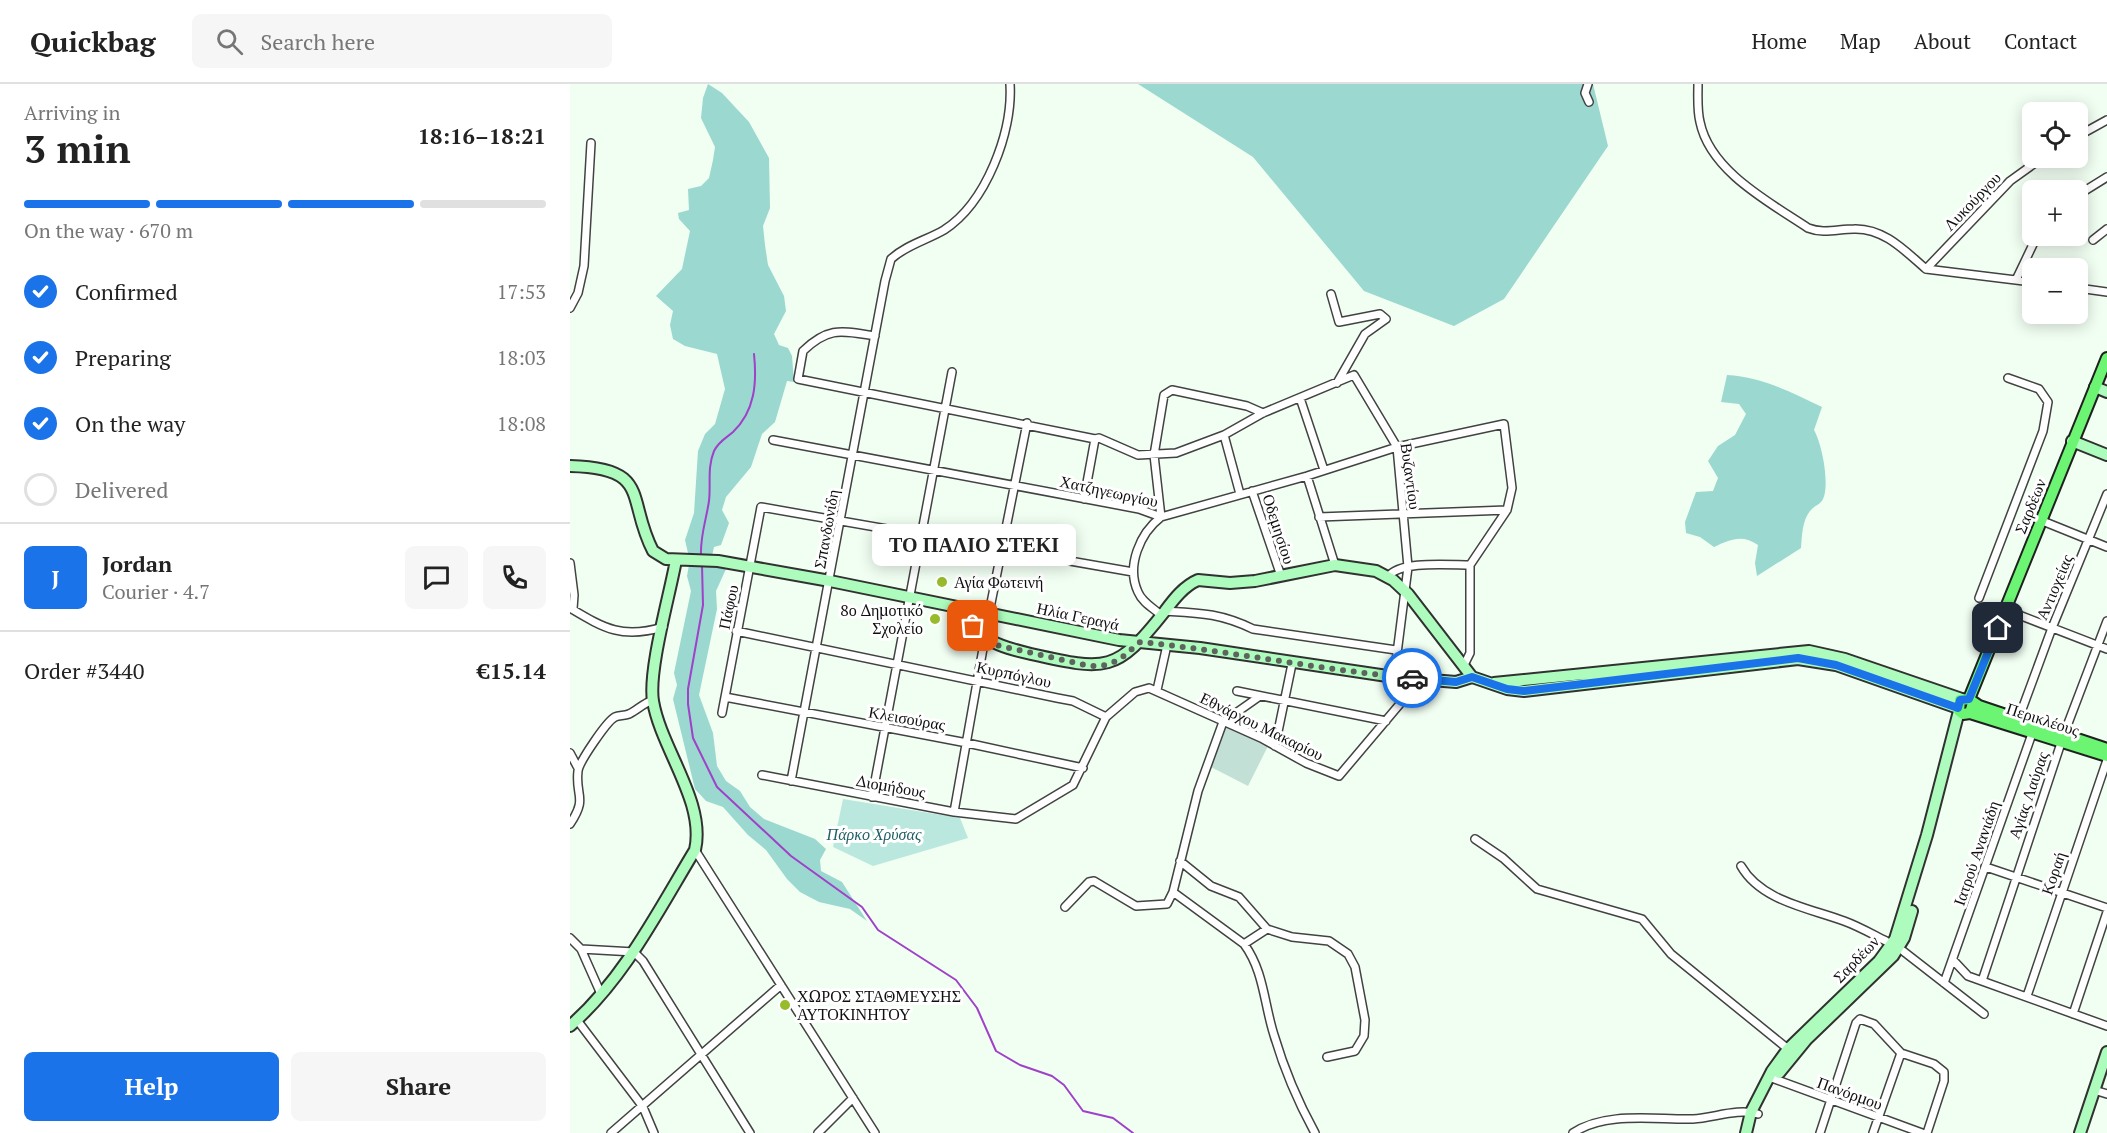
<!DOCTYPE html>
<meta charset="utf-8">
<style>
:root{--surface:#fff;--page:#f6f6f6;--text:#222;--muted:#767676;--line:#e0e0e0;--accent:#1a73e8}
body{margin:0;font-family:"PT Serif",serif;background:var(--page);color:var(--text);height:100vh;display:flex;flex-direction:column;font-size:22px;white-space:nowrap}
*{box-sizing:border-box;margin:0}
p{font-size:20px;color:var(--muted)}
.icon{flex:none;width:33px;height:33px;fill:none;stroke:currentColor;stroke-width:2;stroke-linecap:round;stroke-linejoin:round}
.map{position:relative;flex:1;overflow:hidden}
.panel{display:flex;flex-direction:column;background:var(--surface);width:570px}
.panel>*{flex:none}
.buttons{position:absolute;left:1452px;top:18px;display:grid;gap:12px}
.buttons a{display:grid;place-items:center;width:66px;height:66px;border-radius:9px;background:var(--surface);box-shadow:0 3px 15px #0003;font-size:30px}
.pin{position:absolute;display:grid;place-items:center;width:51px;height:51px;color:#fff;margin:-26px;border-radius:12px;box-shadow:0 3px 9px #0006}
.courier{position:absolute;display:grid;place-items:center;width:60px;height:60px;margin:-30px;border:4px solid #1a73e8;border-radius:50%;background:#fff;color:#222;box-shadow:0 2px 8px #0007}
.bubble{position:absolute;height:42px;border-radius:9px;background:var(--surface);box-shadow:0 3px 15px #0003;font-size:20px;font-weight:700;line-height:42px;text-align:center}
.summary em{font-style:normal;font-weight:700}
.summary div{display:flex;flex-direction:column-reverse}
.summary{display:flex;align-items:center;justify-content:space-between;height:102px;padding:0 24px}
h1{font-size:39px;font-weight:700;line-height:45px}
.bar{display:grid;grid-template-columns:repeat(4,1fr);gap:9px 6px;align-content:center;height:72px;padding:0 24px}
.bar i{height:8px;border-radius:4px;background:var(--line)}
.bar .selected{background:var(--accent)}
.bar p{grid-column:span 4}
.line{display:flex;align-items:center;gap:15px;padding:0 24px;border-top:2px solid var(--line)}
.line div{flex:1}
.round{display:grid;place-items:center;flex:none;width:63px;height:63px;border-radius:9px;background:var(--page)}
ol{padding:0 24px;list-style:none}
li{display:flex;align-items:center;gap:18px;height:66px}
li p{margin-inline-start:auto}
li .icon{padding:6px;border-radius:50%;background:var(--accent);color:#fff;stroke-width:4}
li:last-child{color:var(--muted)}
li i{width:33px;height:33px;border:3px solid var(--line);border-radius:50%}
.primary-button{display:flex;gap:12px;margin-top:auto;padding:12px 24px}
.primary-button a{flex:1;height:69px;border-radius:9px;background:var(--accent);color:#fff;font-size:24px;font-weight:700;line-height:69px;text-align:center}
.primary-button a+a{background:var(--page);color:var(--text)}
header{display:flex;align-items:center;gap:36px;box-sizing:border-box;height:84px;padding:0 30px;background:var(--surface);border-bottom:2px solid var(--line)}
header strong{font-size:28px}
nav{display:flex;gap:33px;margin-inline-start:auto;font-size:21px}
.search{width:420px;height:54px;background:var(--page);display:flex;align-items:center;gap:15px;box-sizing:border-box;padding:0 21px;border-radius:9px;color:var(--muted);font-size:22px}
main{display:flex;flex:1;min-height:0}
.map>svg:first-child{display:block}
</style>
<header>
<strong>Quickbag</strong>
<div class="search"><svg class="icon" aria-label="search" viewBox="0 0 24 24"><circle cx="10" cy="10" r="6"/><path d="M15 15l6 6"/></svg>Search here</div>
<nav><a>Home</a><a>Map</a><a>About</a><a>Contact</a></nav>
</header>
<main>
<section class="panel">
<div class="summary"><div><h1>3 min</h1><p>Arriving in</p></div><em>18:16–18:21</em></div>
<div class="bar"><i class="selected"></i><i class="selected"></i><i class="selected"></i><i></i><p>On the way · 670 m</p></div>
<ol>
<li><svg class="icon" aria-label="check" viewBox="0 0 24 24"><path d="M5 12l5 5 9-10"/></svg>Confirmed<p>17:53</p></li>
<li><svg class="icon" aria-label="check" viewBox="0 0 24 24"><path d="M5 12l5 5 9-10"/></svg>Preparing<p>18:03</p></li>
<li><svg class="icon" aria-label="check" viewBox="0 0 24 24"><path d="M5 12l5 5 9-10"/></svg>On the way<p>18:08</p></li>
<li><i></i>Delivered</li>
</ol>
<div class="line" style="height:108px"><b class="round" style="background:var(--accent);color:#fff">J</b><div><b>Jordan</b><p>Courier · 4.7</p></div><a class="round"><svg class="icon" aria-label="chat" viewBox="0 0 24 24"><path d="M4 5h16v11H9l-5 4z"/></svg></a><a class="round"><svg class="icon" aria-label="phone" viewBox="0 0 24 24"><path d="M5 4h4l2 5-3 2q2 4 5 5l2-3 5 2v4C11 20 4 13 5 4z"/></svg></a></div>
<div class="line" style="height:78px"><div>Order #3440</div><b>€15.14</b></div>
<div class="primary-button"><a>Help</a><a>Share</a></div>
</section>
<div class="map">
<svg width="1537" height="1049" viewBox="0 0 1537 1049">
<rect width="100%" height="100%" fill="#f1fef2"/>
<!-- green -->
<path fill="#bbe8de" d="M 273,715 L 390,734 L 398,754 L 303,782 L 263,763 Z"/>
<!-- forest -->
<path fill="#9bd8cf" d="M 138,0 L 152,9 L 179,38 L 199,74 L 200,124 L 193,142 L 195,161 L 198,181 L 214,212 L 216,227 L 204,250 L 209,261 L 218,264 L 222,272 L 224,298 L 217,297 L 205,338 L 192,350 L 181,383 L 156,413 L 152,426 L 159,439 L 151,461 L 144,463 L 142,472 L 118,469 L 115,456 L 124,429 L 128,367 L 135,350 L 145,340 L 155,305 L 147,270 L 115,262 L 103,255 L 100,241 L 103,227 L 86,212 L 112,185 L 120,147 L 109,135 L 108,129 L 119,126 L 118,105 L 131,102 L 139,94 L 143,76 L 145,63 L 131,34 L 133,14 Z
M 568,0 L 1023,0 L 1038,62 L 934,215 L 884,242 L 794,207 L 683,73 Z
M 1157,291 C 1192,293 1221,308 1252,323 L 1244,346 C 1252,360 1260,400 1253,415 C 1251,420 1244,422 1240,427 C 1232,437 1232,452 1231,464 L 1187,492 L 1185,479 L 1188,461 C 1173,450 1160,455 1144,463 L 1130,453 L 1116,449 L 1115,438 L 1126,408 L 1143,407 L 1148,394 L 1138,377 L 1148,362 L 1165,351 L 1176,330 L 1169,320 L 1151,318 Z
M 127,480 L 156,485 L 146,507 L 147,525 L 129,611 L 143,649 L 147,682 L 156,697 L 170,707 L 180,723 L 194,735 L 245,755 L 256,765 L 250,776 L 251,787 L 272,798 L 297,837 L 280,825 L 249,818 L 230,808 L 217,795 L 196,766 L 178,751 L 153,723 L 136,717 L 125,705 L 103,615 L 107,601 L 104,589 L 121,507 L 117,492 L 119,481 Z"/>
<!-- cemetery -->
<path fill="#c2e0d5" d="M 654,641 L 699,660 L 678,702 L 639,682 Z"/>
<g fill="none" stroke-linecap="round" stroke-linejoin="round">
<!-- stream -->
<path stroke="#9f41c9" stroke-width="2" d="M 131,472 C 130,452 136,437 139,417 C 141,400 137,384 144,367 C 149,357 155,355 163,348 C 185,327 187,299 184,270
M 132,481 L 133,521 L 118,605 L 118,620 L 123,654 L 147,703 L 221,772 L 292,823 L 308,846 L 386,896 L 407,924 L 426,967 L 450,981 L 482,992 L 494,1001 L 513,1027 L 543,1034 L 563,1049"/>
<defs>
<path id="street" d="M 1018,0 L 1015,9 L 1019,18
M 1128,0 C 1128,12 1127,26 1130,38 C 1140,87 1199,118 1238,144 C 1253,150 1268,145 1284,145 C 1314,144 1335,167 1356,185
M 1508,52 L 1537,36
M 1508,111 L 1537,93
M 1523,156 L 1537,145
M 1356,185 L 1440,97 L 1472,74
M 1356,185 L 1462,198
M 1446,196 L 1467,152
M 1508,204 L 1537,208
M 761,210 L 769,238 L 810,230 L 816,235 L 795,250 L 767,299
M 0,224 L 8,209 L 14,182 L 21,59
M 305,252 C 272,247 259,242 233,267 L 228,295 L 525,355 L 529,354 L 568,371 L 606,369 L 654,351 L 693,329 L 784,291 L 827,363 L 838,483 L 824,593
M 730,314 L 754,386
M 654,351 L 670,410
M 203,356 L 569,425 L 591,433 L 737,392 L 827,363 L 934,340 L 942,404 L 937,426 L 900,481 L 900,569 L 894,581
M 737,392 L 765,481
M 682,407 L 711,492
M 514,415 L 525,355
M 749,433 L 937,426
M 1470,436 L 1537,463
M 0,479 L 4,511 L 3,525
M 818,493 C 829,476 880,481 900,481
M 1409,514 L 1473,347 L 1478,318 L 1469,305 L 1438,294
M 0,524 C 35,545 53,555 93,543
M 1436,526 L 1537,565
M 594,527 C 629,529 650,529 683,545 L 826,566
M 419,529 L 457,339
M 591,531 C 583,524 572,518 568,508 C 556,482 570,449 591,433 L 584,371 L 594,311 L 602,306 L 677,322 L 693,329
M 166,547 L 487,614 L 503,617 L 536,633
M 587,606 L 597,561
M 667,607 L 816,637
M 155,613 L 397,659 L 513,684
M 152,629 L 191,423 L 563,488
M 653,638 L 690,612
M 1447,639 L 1482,544 L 1537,410
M 705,662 L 722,580
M 0,669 L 8,684
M 192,691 L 384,728 L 446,735 L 503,701 L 536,633 L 565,608 L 579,604 L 691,654 L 736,679 L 769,692 L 851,595
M 221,697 L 315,197 L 321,175 C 336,161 357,156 374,146 C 416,119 443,48 440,0
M 302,713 L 382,288
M 384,728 L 414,559 L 418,556
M 0,740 C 18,713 5,713 8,687 C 9,678 37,637 45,633 C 49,631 54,632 59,630 C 67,626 74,619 83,616
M 905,755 L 933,774 L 967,805 L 1072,835 L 1101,870 L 1218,965
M 125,766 L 305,1049
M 610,777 L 641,802 L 669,813 L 697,845 L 722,853 L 759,857 L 778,870 L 785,883 L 795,936 L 794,952 L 785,967 L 757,973
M 1171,782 C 1191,817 1239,824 1274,837 C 1288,842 1302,850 1316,857
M 1416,783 L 1537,824
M 603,808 L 674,860 C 694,887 694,920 704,951 C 714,985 728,1018 745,1049
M 495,823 L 519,798 L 524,797 L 566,822 L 597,820 L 603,808 L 628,707 L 653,638
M 0,854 L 11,865 L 31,910
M 674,860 L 697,845
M 11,865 L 64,868 L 73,877 L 180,1049
M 1333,867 L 1414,930
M 1383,876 L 1398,892 L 1537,942
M 1412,897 L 1494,650 L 1537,537
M 1374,899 L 1463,647
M 1457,912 L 1537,676
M 1503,930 L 1537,828
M 7,936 L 73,1023 L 84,1049
M 1331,969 L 1364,980 L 1374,988 L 1374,997 L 1357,1049
M 1199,993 L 1352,1049
M 1524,1006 L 1537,1010
M 41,1049 L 211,901
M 248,1049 L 283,1014
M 1003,1049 C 1036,1027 1085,1036 1123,1035 C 1144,1034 1167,1024 1188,1030
M 1250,1049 L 1286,939 L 1290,935 L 1304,940 L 1331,969
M 1303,1049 L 1331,969"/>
<path id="secondary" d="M 1525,303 L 1537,308
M 1502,357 L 1537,371
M 0,382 C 82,384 56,415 83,467 L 96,475 L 148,477 L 260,497 L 549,556 L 630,564 L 824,593 L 886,598 L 902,593
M 393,523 C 409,557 427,562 461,570 C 537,587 546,589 595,527 C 604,515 614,502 628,496 L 660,499 L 685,497 L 765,481 L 806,487 L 823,496 L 838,510 L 902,593
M 902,593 L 937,605 L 954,607 L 1228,575 L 1266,581 L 1388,624
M 924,599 L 1239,567 L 1275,575 L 1392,615
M 0,942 C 54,895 88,827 125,766 C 136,718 91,665 83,617 C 78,586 100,510 106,476
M 1209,989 L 1236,956 L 1323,872 L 1334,854 L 1342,827
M 1176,1049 L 1181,1028 L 1202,987 L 1218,965 L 1309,877 L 1325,855 L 1357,751 L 1389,627
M 1510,1049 L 1537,968"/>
<path id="primary" d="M 1399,615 L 1537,274
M 1403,619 L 1400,629 L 1393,630 L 1389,627 L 1390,616 L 1399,615 L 1409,622 L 1537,665
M 1400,629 L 1537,672"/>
</defs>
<!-- street casing -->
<use href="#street" stroke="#424242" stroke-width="10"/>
<!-- secondary casing -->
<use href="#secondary" stroke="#313131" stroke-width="14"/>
<!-- primary casing -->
<use href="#primary" stroke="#202020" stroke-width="14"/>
<!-- street -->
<use href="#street" stroke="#fff" stroke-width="7"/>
<!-- secondary -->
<use href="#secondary" stroke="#aefcbd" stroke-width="10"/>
<!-- primary -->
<use href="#primary" stroke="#6cf473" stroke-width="10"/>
</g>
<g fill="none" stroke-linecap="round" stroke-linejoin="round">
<!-- done -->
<path stroke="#5e635e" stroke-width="6" stroke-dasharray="0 10.8" d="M 403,542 L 426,561 L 520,582 L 532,582 L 549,576 L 570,558 C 661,567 750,586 842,594"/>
<!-- route -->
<path stroke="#1a73e8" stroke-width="8" d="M 842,594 L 886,598 L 902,593 L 937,605 L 954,607 L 1228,574 L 1266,581 L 1388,624 L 1390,616 L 1399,615 L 1428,544"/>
</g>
<!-- markers -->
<g fill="#97bb2b" stroke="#fff" stroke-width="2">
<circle cx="372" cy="498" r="6"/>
<circle cx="365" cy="535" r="6"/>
<circle cx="215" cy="921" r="6"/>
</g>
<g text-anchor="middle" stroke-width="6" stroke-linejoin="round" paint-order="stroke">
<!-- street labels -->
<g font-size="16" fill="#0f0f0f" stroke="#fff">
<text transform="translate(1402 117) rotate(-46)" y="6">Λυκούργου</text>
<text transform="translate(841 392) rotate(82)" y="6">Βυζαντίου</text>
<text transform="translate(539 407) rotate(12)" y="6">Χατζηγεωργίου</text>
<text transform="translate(1460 422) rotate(-68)" y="6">Σαρδέων</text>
<text transform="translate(256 445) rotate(-80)" y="6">Σπανδωνίδη</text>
<text transform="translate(709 445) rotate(72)" y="6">Οδεμησίου</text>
<text transform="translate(1484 503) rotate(-67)" y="6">Αντιοχείας</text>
<text transform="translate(158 523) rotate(-78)" y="6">Πάφου</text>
<text transform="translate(508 532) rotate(12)" y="6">Ηλία Γεραγά</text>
<text transform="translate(444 590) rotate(12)" y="6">Κυρπόγλου</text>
<text transform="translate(337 634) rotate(10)" y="6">Κλεισούρας</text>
<text transform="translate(1473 635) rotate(18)" y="6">Περικλέους</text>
<text transform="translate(692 642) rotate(26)" y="6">Εθνάρχου Μακαρίου</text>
<text transform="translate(321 702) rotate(10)" y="6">Διομήδους</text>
<text transform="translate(1458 711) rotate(-71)" y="6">Αγίας Λαύρας</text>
<text transform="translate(1406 769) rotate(-71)" y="6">Ιατρού Ανανιάδη</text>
<text transform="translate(1483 789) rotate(-71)" y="6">Κοραή</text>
<text transform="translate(1286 875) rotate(-46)" y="6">Σαρδέων</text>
<text transform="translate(1280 1009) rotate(20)" y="6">Πανόρμου</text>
</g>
<!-- poi labels -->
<g font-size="16" fill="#0f0f0f" stroke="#fff" text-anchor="start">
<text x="384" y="504">Αγία Φωτεινή</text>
<text x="353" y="532" text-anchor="end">8ο Δημοτικό<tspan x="353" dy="18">Σχολείο</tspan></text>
<text x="227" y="918">ΧΩΡΟΣ ΣΤΑΘΜΕΥΣΗΣ<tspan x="227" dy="18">ΑΥΤΟΚΙΝΗΤΟΥ</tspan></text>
</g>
<!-- park labels -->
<g font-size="16" font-style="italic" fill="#215f65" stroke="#fff">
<text x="304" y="756">Πάρκο Χρύσας</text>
</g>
</g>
</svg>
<div class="buttons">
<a><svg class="icon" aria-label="locate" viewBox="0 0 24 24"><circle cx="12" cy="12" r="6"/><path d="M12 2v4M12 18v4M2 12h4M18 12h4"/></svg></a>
<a>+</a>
<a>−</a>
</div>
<div class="pin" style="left:403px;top:542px;background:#ea580c"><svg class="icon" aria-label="bag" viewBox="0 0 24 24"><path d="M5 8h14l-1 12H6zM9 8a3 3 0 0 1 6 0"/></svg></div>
<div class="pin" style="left:1428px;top:544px;background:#1f2937"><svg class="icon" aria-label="home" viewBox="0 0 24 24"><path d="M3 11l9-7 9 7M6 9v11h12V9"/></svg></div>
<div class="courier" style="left:842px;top:594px"><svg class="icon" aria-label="car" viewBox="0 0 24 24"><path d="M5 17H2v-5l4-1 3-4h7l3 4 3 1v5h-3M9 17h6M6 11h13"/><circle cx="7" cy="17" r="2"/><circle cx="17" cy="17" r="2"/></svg></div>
<div class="bubble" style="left:302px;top:440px;width:204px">ΤΟ ΠΑΛΙΟ ΣΤΕΚΙ</div>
</div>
</main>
